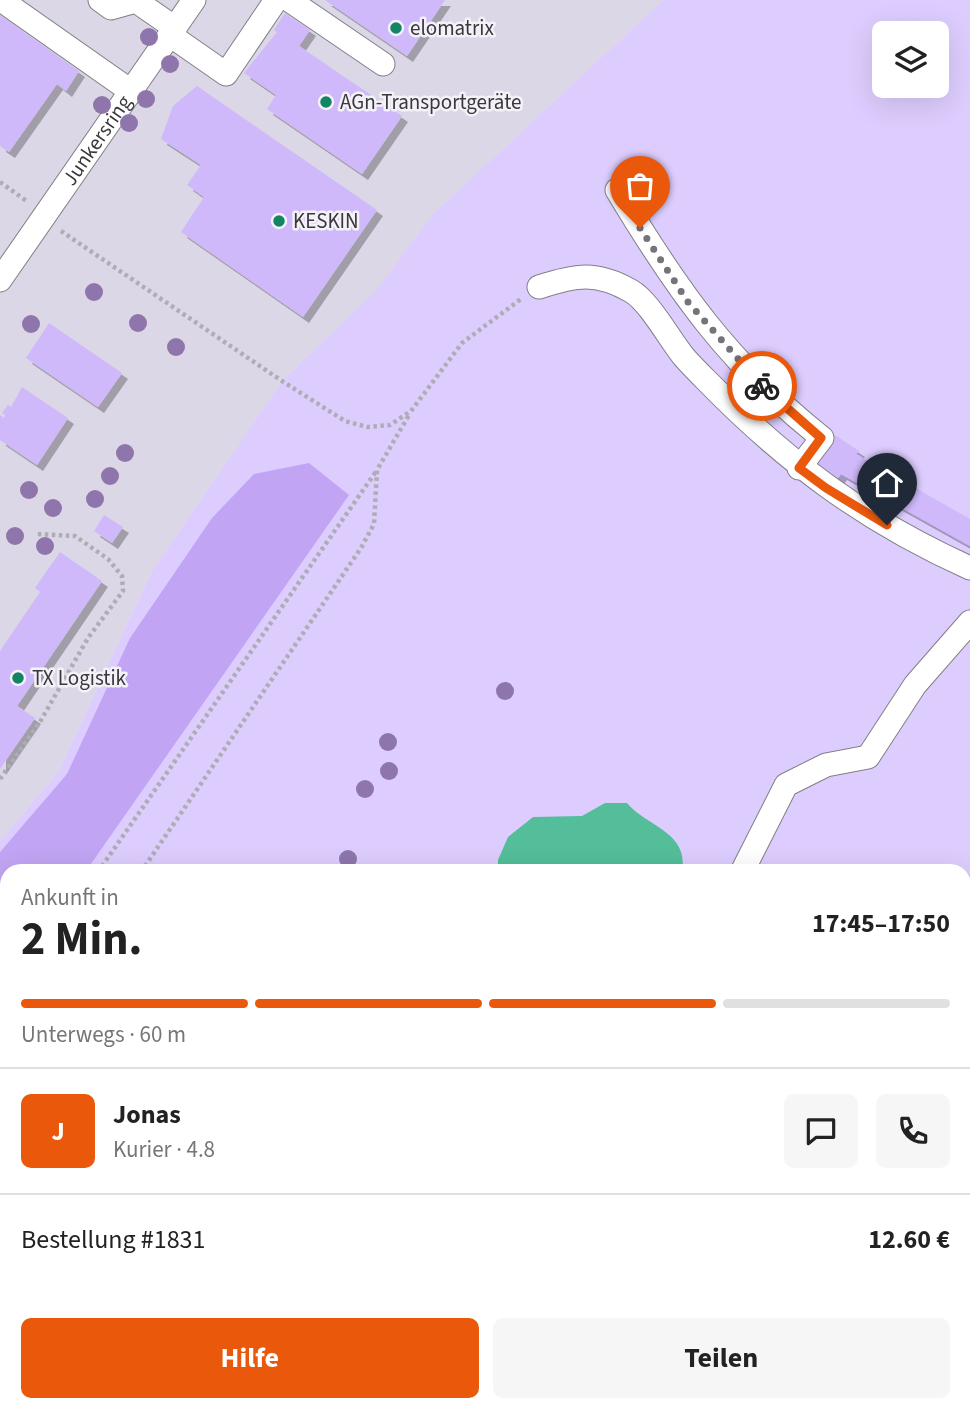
<!DOCTYPE html>
<html lang="de">
<meta charset="utf-8">
<style>
:root{--surface:#fff;--page:#f6f6f6;--text:#222;--muted:#767676;--line:#e0e0e0;--accent:#ea580c}
body{margin:0;font-family:"Source Sans 3",sans-serif;background:var(--page);color:var(--text);height:100vh;display:flex;flex-direction:column;font-size:26px;white-space:nowrap}
*{box-sizing:border-box;margin:0}
p{font-size:23px;color:var(--muted)}
.icon{flex:none;width:38px;height:38px;fill:none;stroke:currentColor;stroke-width:2;stroke-linecap:round;stroke-linejoin:round}
.map{position:relative;flex:1;overflow:hidden}
.side{position:absolute;left:0px;top:864px;width:971px;height:548px;display:flex;flex-direction:column;background:var(--surface);border-radius:21px 21px 0 0;box-shadow:0 7px 28px #0002}
.side>*{flex:none}
.tools{position:absolute;left:872px;top:21px;display:grid;gap:14px}
.tools a{display:grid;place-items:center;width:77px;height:77px;border-radius:10px;background:var(--surface);box-shadow:0 7px 28px #0002;font-size:35px}
.pin{position:absolute;display:grid;place-items:center;width:60px;height:60px;color:#fff;margin:-72px -30px;border-radius:50% 50% 50% 0;rotate:-45deg;box-shadow:0 0 7px #0007}
.pin .icon{rotate:45deg}
.courier{position:absolute;display:grid;place-items:center;width:70px;height:70px;margin:-35px;border:5px solid #ea580c;border-radius:50%;background:#fff;color:#222;box-shadow:0 2px 9px #0007}
.summary em{font-style:normal;font-weight:700}
.summary div{display:flex;flex-direction:column-reverse}
.summary{display:flex;align-items:center;justify-content:space-between;height:119px;padding:0 21px}
h1{font-size:46px;font-weight:700;line-height:52px}
.bar{display:grid;grid-template-columns:repeat(4,1fr);gap:10px 7px;align-content:center;height:84px;padding:0 21px}
.bar i{height:9px;border-radius:5px;background:var(--line)}
.bar .active{background:var(--accent)}
.bar p{grid-column:span 4}
.line{display:flex;align-items:center;gap:18px;padding:0 21px;border-top:2px solid var(--line)}
.line div{flex:1}
.round{display:grid;place-items:center;flex:none;width:74px;height:74px;border-radius:10px;background:var(--page)}
.button{display:flex;gap:14px;margin-top:auto;padding:14px 21px}
.button a{flex:1;height:80px;border-radius:10px;background:var(--accent);color:#fff;font-size:28px;font-weight:700;line-height:80px;text-align:center}
.button a+a{background:var(--page);color:var(--text)}
.map>svg:first-child{display:block}
</style>
<div class="map">
<svg width="970" height="1411" viewBox="0 0 970 1411">
<defs>
<filter id="shadow"><feDropShadow dx="6" dy="6" stdDeviation="0" flood-color="#0004"/></filter>
</defs>
<rect width="100%" height="100%" fill="#e6e4ec"/>
<!-- built -->
<path fill="#dcd7e6" d="M 0,0 L 663,0 L 433,214 L 376,290 L 282,381 L 152,571 L 59,771 L 0,841 Z"/>
<!-- green -->
<path fill="#ddcdfe" fill-rule="evenodd" d="M 663,0 L 970,0 L 970,1411 L 0,1411 L 0,841 L 59,771 L 152,571 L 282,381 L 376,290 L 433,214 ZM 884,33 L 936,33 L 936,86 L 884,86 ZM 7,872 L 964,872 L 964,1405 L 7,1405 Z"/>
<!-- forest -->
<path fill="#c1a5f4" d="M 309,463 L 349,495 L 86,871 L 7,872 L 7,981 L 0,991 L 0,852 L 67,774 L 130,638 L 212,518 L 254,474 Z"/>
<!-- water -->
<path fill="#53be99" d="M 605,803 L 627,803 C 647,827 689,832 682,871 L 498,871 L 498,860 L 508,837 L 533,817 L 582,816 Z
M 970,909 L 970,1014 L 967,1014 L 964,912 Z"/>
<!-- building -->
<path fill="#cfb9fa" filter="url(#shadow)" d="M 325,0 L 445,0 L 407,56 Z
M 285,13 L 310,30 L 299,46 L 402,116 L 362,174 L 267,109 L 276,95 L 244,73 L 277,32 L 274,30 Z
M 0,15 L 79,71 L 66,91 L 57,84 L 9,152 L 0,146 Z
M 197,86 L 377,210 L 303,317 L 181,232 L 204,197 L 187,185 L 201,165 L 161,139 L 173,106 Z
M 49,323 L 122,373 L 98,407 L 26,358 Z
M 22,387 L 68,418 L 37,465 L 0,440 L 0,415 L 4,418 L 5,415 L 2,413 L 8,405 L 11,407 Z
M 835,435 L 859,451 L 856,454 L 970,519 L 970,546 L 841,474 L 833,485 L 811,468 Z
M 104,515 L 123,527 L 112,543 L 94,531 Z
M 60,552 L 102,581 L 17,706 L 35,718 L 0,769 L 0,651 L 40,592 L 35,588 Z"/>
<g fill="none" stroke-linecap="round" stroke-linejoin="round">
<defs>
<g id="minor">
<path d="M 1,0 L 132,92"/>
<path d="M 100,0 L 111,8 L 136,1 L 175,28"/>
<path d="M 289,0 L 383,64"/>
<path d="M 170,35 L 226,74 L 276,0"/>
<path d="M 617,190 C 677,290 729,364 822,438 L 799,468"/>
<path id="s1" d="M 0,280 L 194,0"/>
<path d="M 539,287 C 576,275 596,271 631,291 C 649,301 670,340 684,357 C 691,365 699,373 706,380 C 786,462 865,521 970,568"/>
<path d="M 743,870 L 786,785 L 826,765 L 868,757 L 915,685 L 970,622"/>
</g>
</defs>
<!-- minor casing -->
<use href="#minor" stroke="#817f86" stroke-width="25"/>
<!-- path -->
<path stroke="#aeadb3" stroke-width="4.5" stroke-dasharray="3.5 3.5" stroke-linecap="butt" d="M 0,182 L 28,202
M 61,231 L 282,381 L 345,421 L 367,427 L 390,425 L 411,411 L 462,343 L 521,299
M 0,779 L 40,722 L 88,638 L 123,591 L 122,576 L 108,559 L 75,536 L 37,534
M 98,872 L 377,470
M 141,872 L 361,548 L 374,524 L 377,470 L 409,415
M 0,1013 L 7,1003
M 0,1075 L 7,1065"/>
<!-- minor -->
<use href="#minor" stroke="#fff" stroke-width="23"/>
</g>
<!-- trees -->
<g fill="#8e76ac">
<circle cx="149" cy="37" r="9"/>
<circle cx="170" cy="64" r="9"/>
<circle cx="146" cy="99" r="9"/>
<circle cx="102" cy="105" r="9"/>
<circle cx="129" cy="123" r="9"/>
<circle cx="94" cy="292" r="9"/>
<circle cx="138" cy="323" r="9"/>
<circle cx="31" cy="324" r="9"/>
<circle cx="176" cy="347" r="9"/>
<circle cx="125" cy="453" r="9"/>
<circle cx="110" cy="476" r="9"/>
<circle cx="29" cy="490" r="9"/>
<circle cx="95" cy="499" r="9"/>
<circle cx="53" cy="508" r="9"/>
<circle cx="15" cy="536" r="9"/>
<circle cx="45" cy="546" r="9"/>
<circle cx="505" cy="691" r="9"/>
<circle cx="388" cy="742" r="9"/>
<circle cx="389" cy="771" r="9"/>
<circle cx="365" cy="789" r="9"/>
<circle cx="348" cy="859" r="9"/>
</g>
<g fill="none" stroke-linecap="round" stroke-linejoin="round">
<!-- done -->
<path stroke="#767479" stroke-width="7" stroke-dasharray="0 12.6" d="M 640,228 L 688,302 L 762,386"/>
<!-- route -->
<path stroke="#ea580c" stroke-width="9" d="M 762,386 L 821,438 L 799,468 L 826,488 L 887,525"/>
</g>
<!-- markers -->
<g fill="#128565" stroke="#f4f1f9" stroke-width="2.5">
<circle cx="396" cy="28" r="7"/>
<circle cx="326" cy="102" r="7"/>
<circle cx="279" cy="221" r="7"/>
<circle cx="18" cy="678" r="7"/>
</g>
<g text-anchor="middle" stroke-width="5" stroke-linejoin="round" paint-order="stroke">
<!-- poi labels -->
<g font-size="21" fill="#39383b" stroke="#f4f1f9" text-anchor="start">
<text x="410" y="35">elomatrix</text>
<text x="340" y="109">AGn-Transportgeräte</text>
<text x="293" y="228">KESKIN</text>
<text x="32" y="685">TX Logistik</text>
</g>
<!-- street labels -->
<g font-size="21" fill="#39383b" stroke="#f4f1f9">
<text dy="7" stroke="none"><textPath href="#s1" startOffset="170">Junkersring</textPath></text>
</g>
</g>
</svg>
<div class="tools">
<a><svg class="icon" aria-label="layers" viewBox="0 0 24 24"><path d="M12 4l9 5-9 5-9-5zM3 14l9 5 9-5"/></svg></a>
</div>
<div class="pin" style="left:640px;top:228px;background:#ea580c"><svg class="icon" aria-label="bag" viewBox="0 0 24 24"><path d="M5 8h14l-1 12H6zM9 8a3 3 0 0 1 6 0"/></svg></div>
<div class="pin" style="left:887px;top:525px;background:#1f2937"><svg class="icon" aria-label="home" viewBox="0 0 24 24"><path d="M3 11l9-7 9 7M6 9v11h12V9"/></svg></div>
<div class="courier" style="left:762px;top:386px"><svg class="icon" aria-label="bike" viewBox="0 0 24 24"><circle cx="6" cy="16" r="4"/><circle cx="18" cy="16" r="4"/><path d="M6 16l4-8h5l3 8M10 8l3 8H6M13 5h3"/></svg></div>
<section class="side">
<div class="summary"><div><h1>2 Min.</h1><p>Ankunft in</p></div><em>17:45–17:50</em></div>
<div class="bar"><i class="active"></i><i class="active"></i><i class="active"></i><i></i><p>Unterwegs · 60 m</p></div>
<div class="line" style="height:126px"><b class="round" style="background:var(--accent);color:#fff">J</b><div><b>Jonas</b><p>Kurier · 4.8</p></div><a class="round"><svg class="icon" aria-label="chat" viewBox="0 0 24 24"><path d="M4 5h16v11H9l-5 4z"/></svg></a><a class="round"><svg class="icon" aria-label="phone" viewBox="0 0 24 24"><path d="M5 4h4l2 5-3 2q2 4 5 5l2-3 5 2v4C11 20 4 13 5 4z"/></svg></a></div>
<div class="line" style="height:91px"><div>Bestellung #1831</div><b>12.60 €</b></div>
<div class="button"><a>Hilfe</a><a>Teilen</a></div>
</section>
</div>
